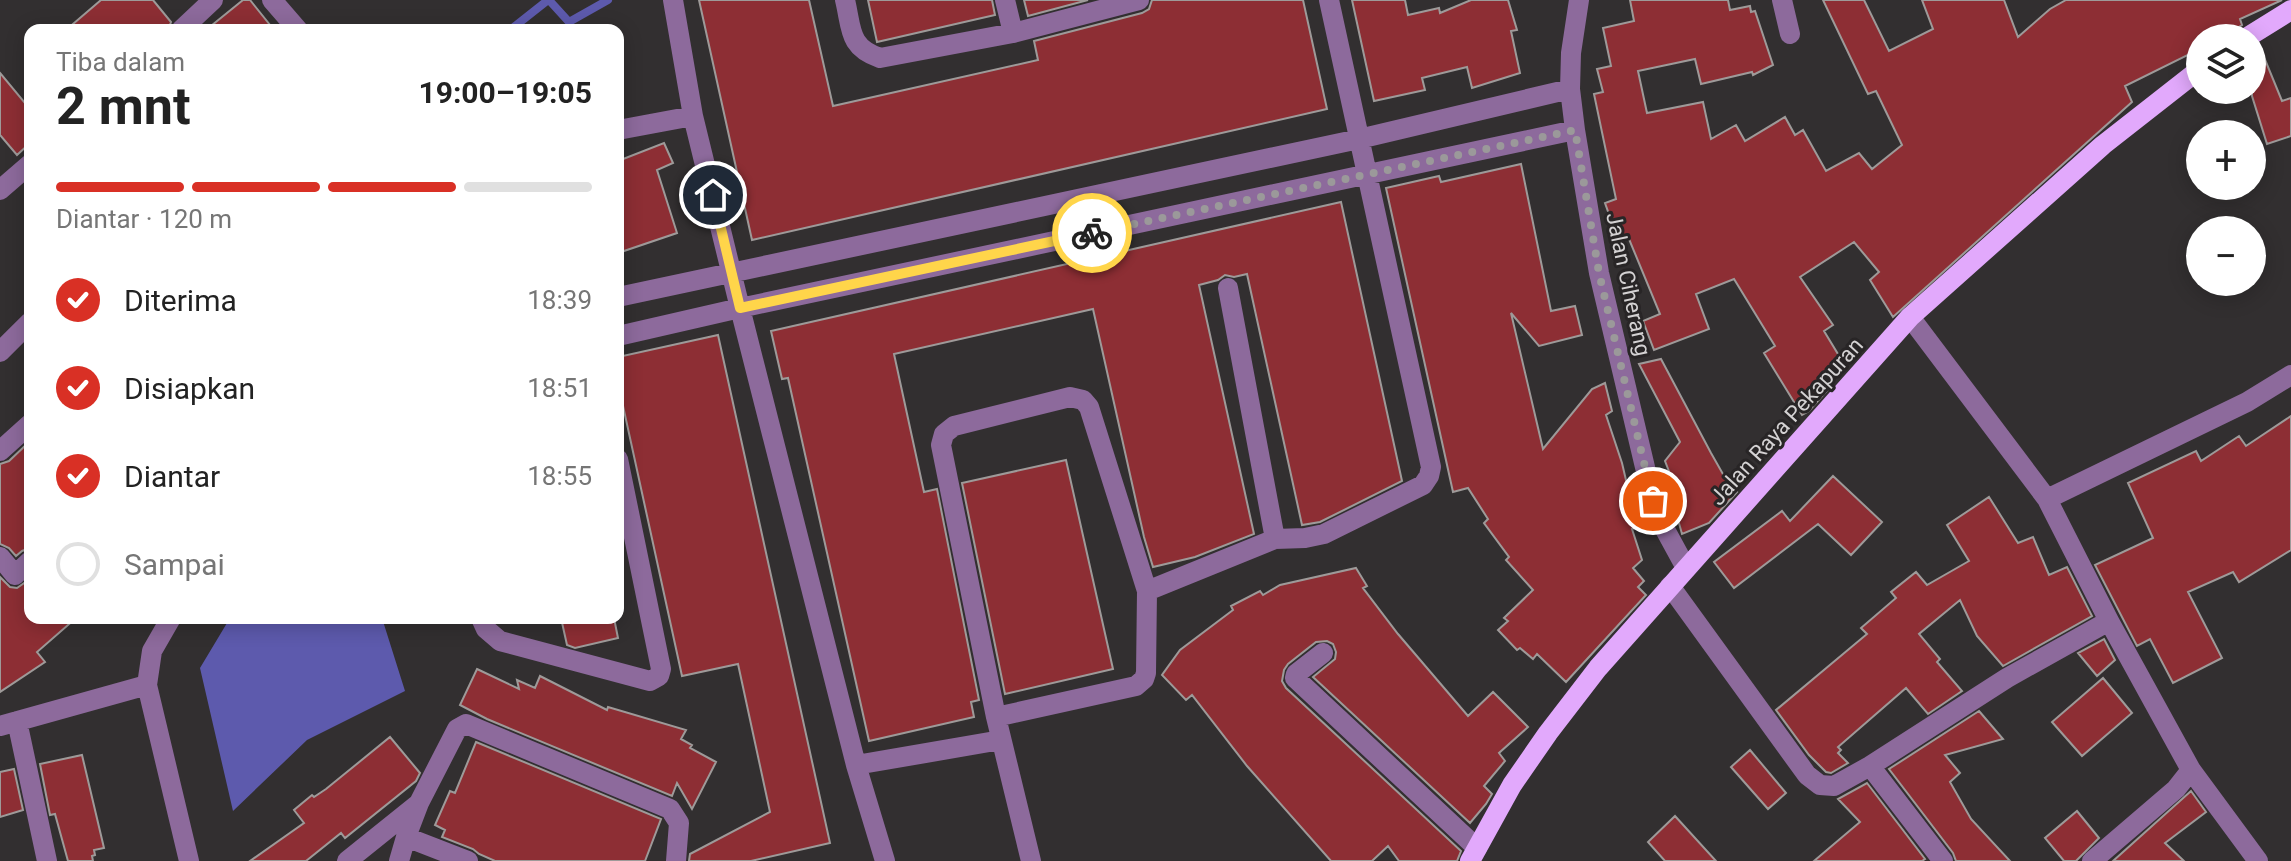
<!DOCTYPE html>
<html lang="id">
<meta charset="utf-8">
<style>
:root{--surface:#fff;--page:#f6f6f6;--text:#222;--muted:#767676;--line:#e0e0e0;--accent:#d93025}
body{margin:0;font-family:Roboto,sans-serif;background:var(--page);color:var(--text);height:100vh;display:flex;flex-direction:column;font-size:30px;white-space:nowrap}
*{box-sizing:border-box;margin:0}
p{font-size:26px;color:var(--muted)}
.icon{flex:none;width:44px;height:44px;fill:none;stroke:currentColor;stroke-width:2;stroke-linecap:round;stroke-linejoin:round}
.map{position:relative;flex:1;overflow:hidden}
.panel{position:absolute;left:24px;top:24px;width:600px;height:600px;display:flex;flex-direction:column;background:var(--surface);border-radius:16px;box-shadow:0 4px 20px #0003}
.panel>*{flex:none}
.fabs{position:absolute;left:2186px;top:24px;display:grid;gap:16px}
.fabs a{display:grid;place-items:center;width:80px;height:80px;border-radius:50%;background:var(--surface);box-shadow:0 4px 20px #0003;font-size:40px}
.pin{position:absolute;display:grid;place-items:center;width:68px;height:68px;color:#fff;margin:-34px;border:4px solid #fff;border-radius:50%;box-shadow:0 2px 8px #0007}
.courier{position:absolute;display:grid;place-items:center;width:80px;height:80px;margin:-40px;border:6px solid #ffd54a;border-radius:50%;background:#fff;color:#222;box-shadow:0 2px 10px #0007}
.overview em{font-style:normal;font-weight:700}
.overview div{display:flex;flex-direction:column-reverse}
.overview{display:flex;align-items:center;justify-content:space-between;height:136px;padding:0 32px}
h1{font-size:52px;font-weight:700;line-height:60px}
.bar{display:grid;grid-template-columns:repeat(4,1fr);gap:12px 8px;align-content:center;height:96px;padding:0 32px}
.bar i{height:10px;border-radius:6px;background:var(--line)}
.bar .active{background:var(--accent)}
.bar p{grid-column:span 4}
ol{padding:0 32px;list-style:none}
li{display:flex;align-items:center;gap:24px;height:88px}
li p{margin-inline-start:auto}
li .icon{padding:8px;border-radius:50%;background:var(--accent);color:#fff;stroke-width:4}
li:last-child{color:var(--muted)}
li i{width:44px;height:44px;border:4px solid var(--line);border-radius:50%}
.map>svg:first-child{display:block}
</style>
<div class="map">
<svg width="2291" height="861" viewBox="0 0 2291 861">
<rect width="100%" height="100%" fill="#322f30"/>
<!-- water -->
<path fill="#5d5aad" d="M 230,618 L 382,618 L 405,691 L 307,740 L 233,811 L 200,668 Z"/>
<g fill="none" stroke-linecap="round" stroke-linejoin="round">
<!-- stream -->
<path stroke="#5d5aad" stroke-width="8" d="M 549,0 L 569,22 L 608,0
M 510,30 L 548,0"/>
</g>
<!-- building -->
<path fill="#8d2e34" stroke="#9e9a99" stroke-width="2" d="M 101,0 L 153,0 L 171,22 L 168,30 L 66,30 Z
M 243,0 L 250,0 L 274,30 L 206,30 Z
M 699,0 L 809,0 L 833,106 L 1038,60 L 1034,41 L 1142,13 L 1149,9 L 1152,0 L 1303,0 L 1327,109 L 752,240 Z
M 868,0 L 992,0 L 995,15 L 877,42 Z
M 1024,0 L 1088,0 L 1028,16 Z
M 1352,0 L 1405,0 L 1408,15 L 1439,8 L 1440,13 L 1471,0 L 1508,0 L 1517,30 L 1511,31 L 1520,73 L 1472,88 L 1467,67 L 1422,78 L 1425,90 L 1374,101 Z
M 1630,0 L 1728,0 L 1730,10 L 1750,6 L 1751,12 L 1755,11 L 1773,65 L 1753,75 L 1752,72 L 1701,84 L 1695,59 L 1638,71 L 1647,113 L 1703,102 L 1711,139 L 1736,125 L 1745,141 L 1785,117 L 1795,135 L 1803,130 L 1826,171 L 1859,153 L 1872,169 L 1902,145 L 1876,91 L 1868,94 L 1823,0 L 1864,0 L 1889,51 L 1933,29 L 1922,0 L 2004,0 L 2018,37 L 2050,9 L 2066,0 L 2282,0 L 2240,19 L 2242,25 L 2221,38 L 2200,38 L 2200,49 L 2125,86 L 2132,102 L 1893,317 L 1870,280 L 1879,272 L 1854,242 L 1800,277 L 1833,325 L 1824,331 L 1844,364 L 1826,375 L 1832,385 L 1809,411 L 1802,415 L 1764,353 L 1775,346 L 1734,279 L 1696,294 L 1709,329 L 1654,350 L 1643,321 L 1660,314 L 1629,239 L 1619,242 L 1605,203 L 1616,199 L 1594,94 L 1603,92 L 1597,69 L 1611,66 L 1603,28 L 1634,21 Z
M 2259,45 L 2282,101 L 2291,98 L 2291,136 L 2267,144 L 2252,96 L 2252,49 Z
M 0,73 L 30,109 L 30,143 L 17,155 L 0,135 Z
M 664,143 L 673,163 L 657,170 L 677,233 L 618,253 L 618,161 Z
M 1521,164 L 1551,311 L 1575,306 L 1582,335 L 1539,346 L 1511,313 L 1543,449 L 1592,389 L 1605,383 L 1612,411 L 1606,415 L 1622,463 L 1633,510 L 1641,506 L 1648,524 L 1632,529 L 1642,560 L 1633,568 L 1644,581 L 1638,587 L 1646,595 L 1566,682 L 1537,654 L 1533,659 L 1520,648 L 1517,650 L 1498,630 L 1508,621 L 1504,618 L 1533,590 L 1506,560 L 1509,557 L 1484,523 L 1488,519 L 1468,488 L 1453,492 L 1386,188 L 1439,176 L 1441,182 Z
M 1341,202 L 1402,481 L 1320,522 L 1302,525 L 1247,274 L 1234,277 L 1225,275 L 1218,280 L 1199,285 L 1254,534 L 1195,557 L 1153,567 L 1144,537 L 1093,309 L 894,354 L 924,492 L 937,489 L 979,700 L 971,702 L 974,717 L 869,741 L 788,378 L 782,379 L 771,331 Z
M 718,335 L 830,843 L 751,861 L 689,861 L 690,854 L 770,812 L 738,664 L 682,676 L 618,383 L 618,357 Z
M 1661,359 L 1711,453 L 1728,483 L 1737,492 L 1709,523 L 1682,534 L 1677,516 L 1673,517 L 1664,493 L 1675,487 L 1665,461 L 1680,442 L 1639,364 Z
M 2291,416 L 2291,550 L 2239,582 L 2233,572 L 2188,592 L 2222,658 L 2173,683 L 2150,639 L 2137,646 L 2095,565 L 2153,538 L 2128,483 L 2196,451 L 2201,461 L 2239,436 L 2246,446 Z
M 29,442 L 30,548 L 22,551 L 16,556 L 9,548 L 0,544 L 0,464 L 9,461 Z
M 1066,460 L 1113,669 L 1005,694 L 962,483 Z
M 1833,476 L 1882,522 L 1851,555 L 1818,524 L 1734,588 L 1714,562 L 1782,511 L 1790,521 Z
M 1989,497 L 2018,543 L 2033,537 L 2049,575 L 2067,567 L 2092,616 L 2003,666 L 1977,636 L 1960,600 L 1919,634 L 1940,659 L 1937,662 L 1962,691 L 1928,714 L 1906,688 L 1838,747 L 1841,750 L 1838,753 L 1848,763 L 1831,773 L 1826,772 L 1809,755 L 1776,710 L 1867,634 L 1861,628 L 1896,598 L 1891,592 L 1916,572 L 1927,585 L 1969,561 L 1947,525 Z
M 1356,568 L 1367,586 L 1363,588 L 1398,634 L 1468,716 L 1493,692 L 1528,727 L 1499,753 L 1505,761 L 1484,786 L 1492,794 L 1486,804 L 1470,823 L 1313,677 L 1335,659 L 1336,652 L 1333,644 L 1327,641 L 1316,642 L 1288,664 L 1284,670 L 1282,681 L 1286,688 L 1461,851 L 1457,861 L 1399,861 L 1388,846 L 1372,861 L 1331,861 L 1247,766 L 1192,695 L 1186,700 L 1162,675 L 1180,650 L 1233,610 L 1231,606 L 1260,591 L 1263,595 L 1280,585 Z
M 0,577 L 10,587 L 17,588 L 30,579 L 30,618 L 76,618 L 37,652 L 45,662 L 0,692 Z
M 561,618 L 614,618 L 618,638 L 575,648 L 567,645 Z
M 2104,639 L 2115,660 L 2097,676 L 2078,653 Z
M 477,669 L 519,689 L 517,680 L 535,688 L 540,676 L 607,710 L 608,707 L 686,730 L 681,739 L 692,745 L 690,748 L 716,762 L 692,809 L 677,783 L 672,796 L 487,719 L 460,705 Z
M 2103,678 L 2132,713 L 2082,756 L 2052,722 Z
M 1979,711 L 2003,739 L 1945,755 L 1960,773 L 1950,782 L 1971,819 L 2010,861 L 1956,861 L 1953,853 L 1889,769 Z
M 390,737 L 420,773 L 416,781 L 345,838 L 341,833 L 306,861 L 250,861 L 304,823 L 294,810 L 312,795 L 314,797 L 326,789 Z
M 476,742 L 661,819 L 645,861 L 495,861 L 479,854 L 473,849 L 442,837 L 445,830 L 435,825 L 450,791 L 455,793 Z
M 1750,750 L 1786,793 L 1768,809 L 1731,767 Z
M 82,755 L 104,848 L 94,850 L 95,855 L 92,856 L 93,861 L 68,861 L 55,814 L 50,815 L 40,764 Z
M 14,769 L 23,810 L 0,817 L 0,772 Z
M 1867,783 L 1925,859 L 1922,861 L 1814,861 L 1860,822 L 1838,799 Z
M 2191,791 L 2206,812 L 2165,843 L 2184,861 L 2113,861 Z
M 2077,811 L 2099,838 L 2076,861 L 2064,861 L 2045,838 Z
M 1675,816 L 1716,861 L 1665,861 L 1648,842 Z"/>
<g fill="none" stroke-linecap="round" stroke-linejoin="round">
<!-- minor -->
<path stroke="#8d6a9c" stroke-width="20" d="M 272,0 L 298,30
M 673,0 L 693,116 L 740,308 L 856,765 L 885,861
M 845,0 C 852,29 848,47 880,58 L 1013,33 L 1139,0
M 1005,0 L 1013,33
M 1579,0 L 1571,53 L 1570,89 L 1575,130 L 1599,273 L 1653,501 L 1662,524 L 1686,568
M 1782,0 L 1790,34
M 181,30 L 213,0
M 618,130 L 693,116
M 0,190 L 30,164
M 1228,288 L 1275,539
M 618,297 L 1359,139 L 1570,89
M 1910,317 L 2047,499 L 2109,621 L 2191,770 L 2258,861
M 618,336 L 740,308 L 1575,130
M 0,352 L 30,322
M 0,451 L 30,424
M 2047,499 L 2247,402 L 2291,375
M 0,557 L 15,575 L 30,561
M 1670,586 L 1807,775 L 1820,785 L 1834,786 L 1870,766 L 2007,678 L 2109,621
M 171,618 L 152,651 L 147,685 L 189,861
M 481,618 L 486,629 L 500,641 L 650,681 L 659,676 L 661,669 L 618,459
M 1323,653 L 1296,674 L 1295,678 L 1477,848
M 996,717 L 941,445 L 944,434 L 954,426 L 1070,397 L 1083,400 L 1089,407 L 1147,591
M 17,721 L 47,861
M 0,726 L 147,685
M 856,765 L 1001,740
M 1870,766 L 1943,861
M 347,861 L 418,804
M 399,861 L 406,837
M 468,861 L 406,837 L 419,803 L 457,729 L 466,724 L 670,809 L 679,823 L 676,861
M 1031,861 L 996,717 L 1136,686 L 1144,679 L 1146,673 L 1147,591 L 1275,539 L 1305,538 L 1324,534 L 1423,485 L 1429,476 L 1431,467 L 1329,0
M 2092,861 L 2176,789 L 2191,770"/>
<!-- major -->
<path stroke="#e2a9fc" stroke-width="20" d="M 2246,38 L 2291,10
M 1470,861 L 1512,785 L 1548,733 L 1598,668 L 1910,317 L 2103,145 L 2200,69"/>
</g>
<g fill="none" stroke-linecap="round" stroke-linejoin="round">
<!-- done -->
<path stroke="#9b999a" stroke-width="8" stroke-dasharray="0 14.4" d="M 1092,233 L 1575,130 L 1599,273 L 1653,501"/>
<!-- route -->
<path stroke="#ffd54a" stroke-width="10" d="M 713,195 L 740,308 L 1092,233"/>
</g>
<g text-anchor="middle" stroke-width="6" stroke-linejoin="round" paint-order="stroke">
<!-- street labels -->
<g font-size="22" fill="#d4d2d3" stroke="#282526">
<text transform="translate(1629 284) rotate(78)" y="8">Jalan Ciherang</text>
<text transform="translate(1786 421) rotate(-48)" y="8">Jalan Raya Pekapuran</text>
</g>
</g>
</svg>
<div class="fabs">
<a><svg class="icon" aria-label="layers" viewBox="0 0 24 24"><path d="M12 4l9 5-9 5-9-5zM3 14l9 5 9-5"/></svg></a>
<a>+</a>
<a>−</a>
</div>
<div class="pin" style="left:1653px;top:501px;background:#ea580c"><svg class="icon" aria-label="bag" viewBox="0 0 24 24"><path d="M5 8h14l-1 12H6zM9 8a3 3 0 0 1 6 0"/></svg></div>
<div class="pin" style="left:713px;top:195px;background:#1f2937"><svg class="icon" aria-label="home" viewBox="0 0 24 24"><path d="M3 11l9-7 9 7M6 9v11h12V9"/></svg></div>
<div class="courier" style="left:1092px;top:233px"><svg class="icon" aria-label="bike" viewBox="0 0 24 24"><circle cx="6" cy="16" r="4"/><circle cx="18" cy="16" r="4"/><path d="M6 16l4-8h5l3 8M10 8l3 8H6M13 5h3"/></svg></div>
<section class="panel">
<div class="overview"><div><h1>2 mnt</h1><p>Tiba dalam</p></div><em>19:00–19:05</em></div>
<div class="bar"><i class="active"></i><i class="active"></i><i class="active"></i><i></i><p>Diantar · 120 m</p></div>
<ol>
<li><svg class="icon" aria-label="check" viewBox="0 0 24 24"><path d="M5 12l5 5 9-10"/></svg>Diterima<p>18:39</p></li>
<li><svg class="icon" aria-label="check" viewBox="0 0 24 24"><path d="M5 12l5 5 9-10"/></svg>Disiapkan<p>18:51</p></li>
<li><svg class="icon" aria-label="check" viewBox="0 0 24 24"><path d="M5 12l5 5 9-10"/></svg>Diantar<p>18:55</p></li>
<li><i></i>Sampai</li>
</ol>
</section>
</div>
